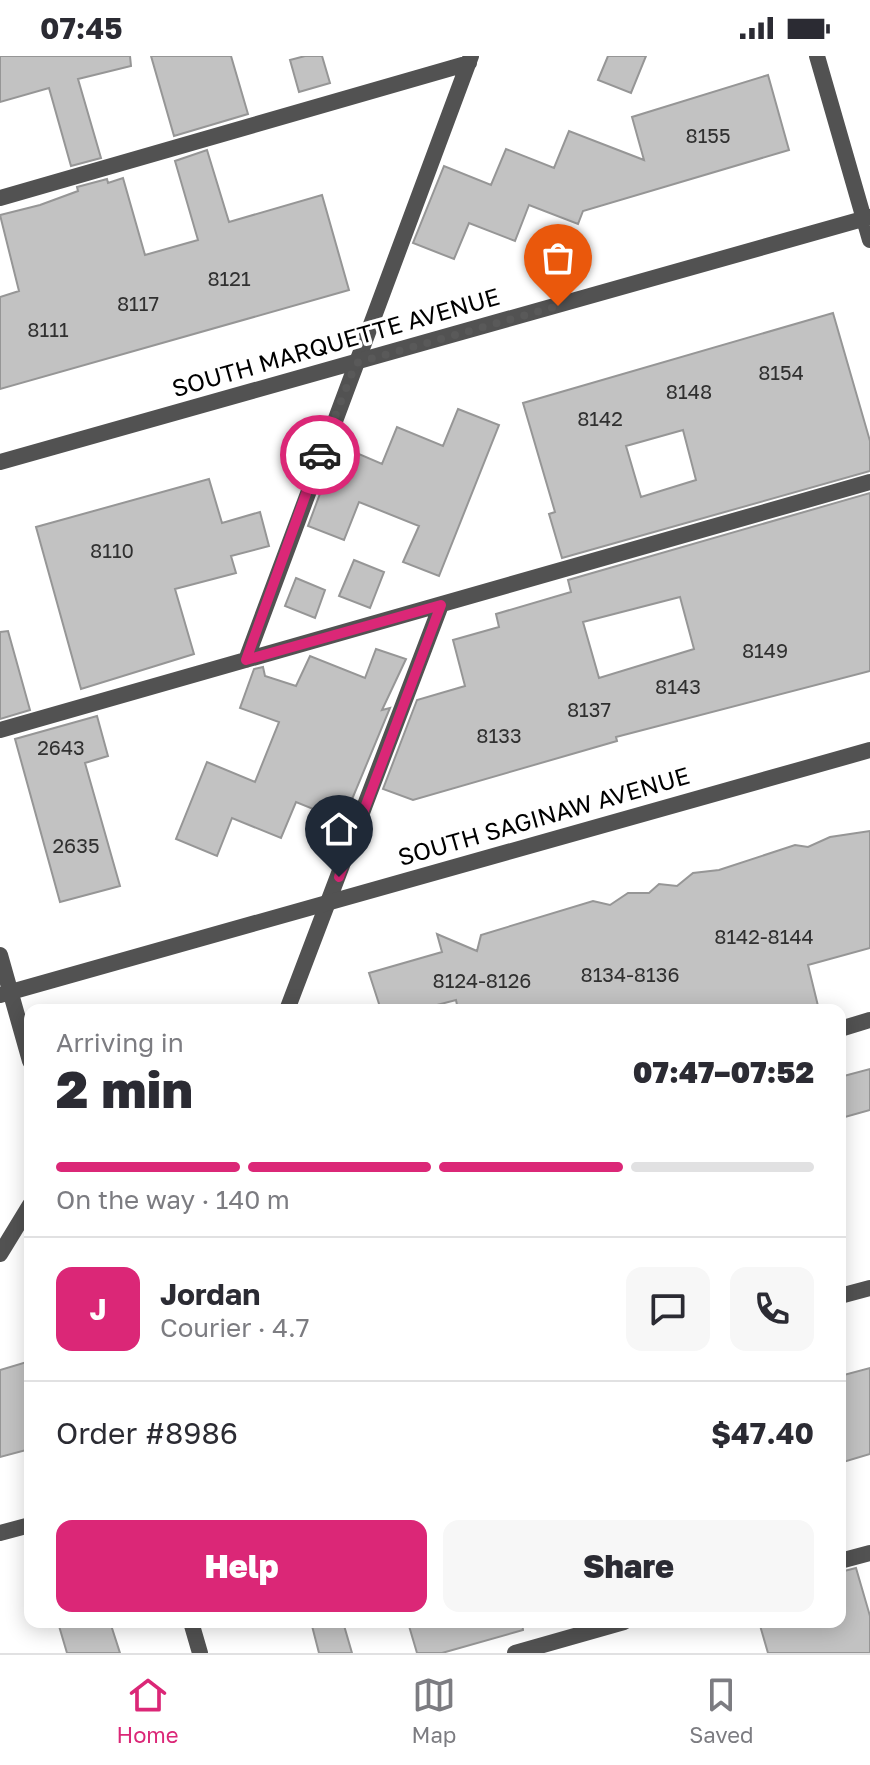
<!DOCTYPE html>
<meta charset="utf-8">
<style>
:root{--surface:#fff;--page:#f7f7f7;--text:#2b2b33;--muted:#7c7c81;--line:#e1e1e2;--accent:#db2777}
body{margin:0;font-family:"Golos Text",sans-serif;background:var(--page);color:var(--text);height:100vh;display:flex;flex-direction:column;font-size:30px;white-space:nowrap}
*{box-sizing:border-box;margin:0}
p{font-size:26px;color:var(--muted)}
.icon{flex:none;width:44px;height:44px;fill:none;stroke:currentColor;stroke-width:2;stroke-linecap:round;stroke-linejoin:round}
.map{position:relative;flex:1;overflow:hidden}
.side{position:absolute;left:24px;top:948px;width:822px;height:624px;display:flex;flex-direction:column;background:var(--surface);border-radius:16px;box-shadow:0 4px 20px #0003}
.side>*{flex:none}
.pin{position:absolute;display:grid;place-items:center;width:68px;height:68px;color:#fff;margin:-82px -34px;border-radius:50% 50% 50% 0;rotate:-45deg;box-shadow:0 0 8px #0007}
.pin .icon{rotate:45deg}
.courier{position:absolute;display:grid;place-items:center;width:80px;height:80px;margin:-40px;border:6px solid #db2777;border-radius:50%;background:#fff;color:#222;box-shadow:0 2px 10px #0007}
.headline em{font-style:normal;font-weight:800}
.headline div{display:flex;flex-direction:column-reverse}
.headline{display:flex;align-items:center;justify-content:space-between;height:136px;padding:0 32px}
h1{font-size:52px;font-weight:800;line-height:60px}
.bar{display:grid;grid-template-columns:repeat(4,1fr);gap:12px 8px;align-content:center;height:96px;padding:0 32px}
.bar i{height:10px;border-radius:6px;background:var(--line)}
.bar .selected{background:var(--accent)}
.bar p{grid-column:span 4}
.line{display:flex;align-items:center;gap:20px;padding:0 32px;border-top:2px solid var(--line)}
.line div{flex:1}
.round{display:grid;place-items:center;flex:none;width:84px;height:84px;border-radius:16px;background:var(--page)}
.action{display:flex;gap:16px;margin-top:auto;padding:16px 32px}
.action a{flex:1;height:92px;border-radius:16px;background:var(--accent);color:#fff;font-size:32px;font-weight:800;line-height:92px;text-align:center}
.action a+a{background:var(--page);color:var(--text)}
.status{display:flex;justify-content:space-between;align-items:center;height:56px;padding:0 40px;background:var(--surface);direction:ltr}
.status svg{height:22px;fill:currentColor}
.tab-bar{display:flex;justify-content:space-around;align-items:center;height:112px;border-top:2px solid var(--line);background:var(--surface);font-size:22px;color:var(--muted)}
.tab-bar a{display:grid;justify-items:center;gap:4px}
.tab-bar .selected{color:var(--accent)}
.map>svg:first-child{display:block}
</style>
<div class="status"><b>07:45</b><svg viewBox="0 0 49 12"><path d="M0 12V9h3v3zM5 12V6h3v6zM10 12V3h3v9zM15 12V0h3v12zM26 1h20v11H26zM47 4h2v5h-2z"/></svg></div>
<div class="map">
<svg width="870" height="1597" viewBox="0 0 870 1597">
<rect width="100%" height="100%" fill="#fff"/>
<!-- building -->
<path fill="#c2c2c2" stroke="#969696" stroke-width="2" fill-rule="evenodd" d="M 0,0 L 130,0 L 131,10 L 78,23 L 101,102 L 71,110 L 49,32 L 0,46 Z
M 151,0 L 231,0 L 248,58 L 174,80 Z
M 305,0 L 322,0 L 330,27 L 299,36 L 290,4 Z
M 608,0 L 646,0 L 631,37 L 598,24 Z
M 768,19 L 789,94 L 583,155 L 578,168 L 529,149 L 515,185 L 469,167 L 454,203 L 413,187 L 444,110 L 491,129 L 506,93 L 554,112 L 569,75 L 644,104 L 632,61 Z
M 207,94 L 229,166 L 322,139 L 349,234 L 0,333 L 0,241 L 19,235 L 0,159 L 40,149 L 78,135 L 77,131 L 107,123 L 108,127 L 123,122 L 145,199 L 198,184 L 175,105 Z
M 833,257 L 870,385 L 870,415 L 562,502 L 549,458 L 555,456 L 523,347 ZM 683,374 L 696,424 L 641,441 L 626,390 Z
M 458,353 L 499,369 L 439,520 L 403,506 L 419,470 L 359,446 L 344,484 L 308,470 L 338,389 L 382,408 L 397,371 L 443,390 Z
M 209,423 L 222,467 L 260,456 L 269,490 L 231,500 L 236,517 L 175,533 L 194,598 L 81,633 L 36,471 Z
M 870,437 L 870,615 L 616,681 L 617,685 L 413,744 L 383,733 L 417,644 L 465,630 L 453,584 L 499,571 L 496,558 L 571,536 L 568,524 ZM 680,541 L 694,593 L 599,622 L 583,566 Z
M 354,504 L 384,516 L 370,552 L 339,540 Z
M 296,522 L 325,534 L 315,562 L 285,550 Z
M 8,575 L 30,654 L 0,663 L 0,576 Z
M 376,593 L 406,603 L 382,654 L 390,652 L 343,765 L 296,746 L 281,782 L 232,762 L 217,800 L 176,783 L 207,706 L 255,726 L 279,666 L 240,652 L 254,613 L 263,611 L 265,620 L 296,630 L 310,600 L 365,622 Z
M 97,660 L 108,700 L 85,707 L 120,830 L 60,846 L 15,683 Z
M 870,775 L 870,892 L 808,909 L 819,954 L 458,954 L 456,944 L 418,954 L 381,954 L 369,917 L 442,896 L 437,878 L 477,895 L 481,879 L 593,845 L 610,849 L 628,837 L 649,837 L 659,828 L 677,830 L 693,817 L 719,814 L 795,789 L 808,791 L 830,781 Z
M 870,1013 L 870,1054 L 845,1061 L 840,1021 Z
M 30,1305 L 30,1393 L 0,1401 L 0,1314 Z
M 870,1312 L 870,1398 L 840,1407 L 840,1320 Z
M 856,1512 L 870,1560 L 870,1597 L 768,1597 L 759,1566 L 840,1566 L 840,1516 Z
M 74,1566 L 110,1566 L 120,1597 L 67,1597 L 59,1570 Z
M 311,1566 L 343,1566 L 352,1597 L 319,1597 Z
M 426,1566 L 522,1566 L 523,1574 L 442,1597 L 417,1597 L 409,1570 Z"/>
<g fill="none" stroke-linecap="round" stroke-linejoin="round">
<!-- lane -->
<path stroke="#525252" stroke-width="16" d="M 0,142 L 469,7
M 246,604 L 471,0
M 0,674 L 870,426
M 287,954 L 441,549
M 840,973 L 870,964
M 0,1198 L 30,1149
M 840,1505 L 870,1497
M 515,1597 L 624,1566"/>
<!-- street -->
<path stroke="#525252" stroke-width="16" d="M 817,0 L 870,184
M 0,406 L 870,161
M 0,899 L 30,1005
M 0,939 L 870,694
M 840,1240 L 870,1232
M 0,1477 L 30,1469
M 191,1566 L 200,1597"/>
</g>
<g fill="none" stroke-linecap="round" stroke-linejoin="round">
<!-- done -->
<path stroke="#595959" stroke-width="8" stroke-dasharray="0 14.4" d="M 320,399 L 356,307 L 558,250"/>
<!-- route -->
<path stroke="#db2777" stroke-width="10" d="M 320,399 L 246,604 L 441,549 L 339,821"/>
</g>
<g text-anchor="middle" stroke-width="7" stroke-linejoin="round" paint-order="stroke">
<!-- number labels -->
<g font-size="20" fill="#303030">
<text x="708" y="87">8155</text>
<text x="229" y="230">8121</text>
<text x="138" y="255">8117</text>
<text x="48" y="281">8111</text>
<text x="781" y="324">8154</text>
<text x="689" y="343">8148</text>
<text x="600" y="370">8142</text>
<text x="112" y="502">8110</text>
<text x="765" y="602">8149</text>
<text x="678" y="638">8143</text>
<text x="589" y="661">8137</text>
<text x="499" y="687">8133</text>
<text x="61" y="699">2643</text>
<text x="76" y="797">2635</text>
<text x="764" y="888">8142-8144</text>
<text x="630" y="926">8134-8136</text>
<text x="482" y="932">8124-8126</text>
</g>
<!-- street labels -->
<g font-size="24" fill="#000" stroke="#fff">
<text transform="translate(336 287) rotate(-16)" y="8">SOUTH MARQUETTE AVENUE</text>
<text transform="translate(544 761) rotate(-16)" y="8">SOUTH SAGINAW AVENUE</text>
</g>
</g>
</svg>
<div class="pin" style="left:558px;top:250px;background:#ea580c"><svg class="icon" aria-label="bag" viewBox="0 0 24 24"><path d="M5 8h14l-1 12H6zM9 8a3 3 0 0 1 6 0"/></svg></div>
<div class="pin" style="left:339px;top:821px;background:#1f2937"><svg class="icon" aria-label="home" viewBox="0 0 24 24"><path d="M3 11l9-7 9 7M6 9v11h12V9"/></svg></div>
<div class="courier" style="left:320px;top:399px"><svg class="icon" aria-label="car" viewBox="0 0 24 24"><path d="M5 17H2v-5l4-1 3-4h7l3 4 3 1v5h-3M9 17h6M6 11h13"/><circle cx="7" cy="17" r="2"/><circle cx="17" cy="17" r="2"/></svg></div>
<section class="side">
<div class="headline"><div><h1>2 min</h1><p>Arriving in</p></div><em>07:47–07:52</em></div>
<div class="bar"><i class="selected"></i><i class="selected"></i><i class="selected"></i><i></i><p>On the way · 140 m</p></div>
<div class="line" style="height:144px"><b class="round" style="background:var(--accent);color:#fff">J</b><div><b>Jordan</b><p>Courier · 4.7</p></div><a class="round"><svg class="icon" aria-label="chat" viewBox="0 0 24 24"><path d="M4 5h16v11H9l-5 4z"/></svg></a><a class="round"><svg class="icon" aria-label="phone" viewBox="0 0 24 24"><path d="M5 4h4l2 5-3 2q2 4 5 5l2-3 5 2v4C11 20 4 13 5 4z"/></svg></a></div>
<div class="line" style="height:104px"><div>Order #8986</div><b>$47.40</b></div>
<div class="action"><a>Help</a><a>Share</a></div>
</section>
</div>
<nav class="tab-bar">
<a class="selected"><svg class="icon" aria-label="home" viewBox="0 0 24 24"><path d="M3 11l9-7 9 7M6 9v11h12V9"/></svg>Home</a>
<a><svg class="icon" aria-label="map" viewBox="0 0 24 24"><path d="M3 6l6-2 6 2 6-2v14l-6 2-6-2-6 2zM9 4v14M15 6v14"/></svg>Map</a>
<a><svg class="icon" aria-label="saved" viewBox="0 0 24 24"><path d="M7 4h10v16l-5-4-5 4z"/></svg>Saved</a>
</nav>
